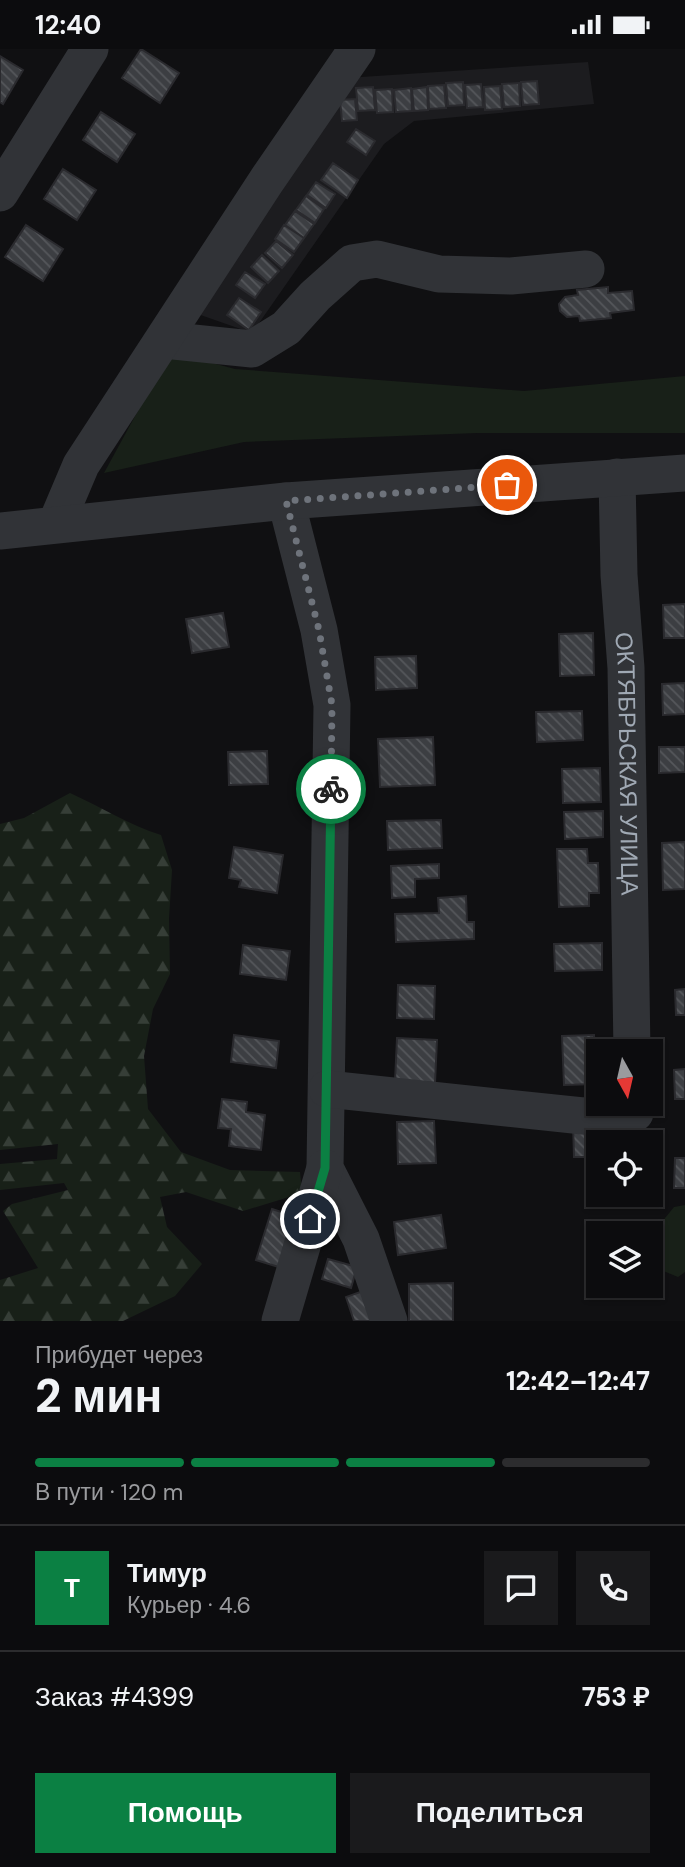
<!DOCTYPE html>
<html lang="ru">
<meta charset="utf-8">
<style>
:root{--surface:#0c0c0e;--page:#1a1a1c;--text:#f1f3f6;--muted:#9a9b9e;--line:#2c2c2e;--accent:#0b8043}
body{margin:0;font-family:"DM Sans",sans-serif;background:var(--page);color:var(--text);height:100vh;display:flex;flex-direction:column;font-size:26px;white-space:nowrap}
*{box-sizing:border-box;margin:0}
p{font-size:23px;color:var(--muted)}
.icon{flex:none;width:38px;height:38px;fill:none;stroke:currentColor;stroke-width:2;stroke-linecap:round;stroke-linejoin:round}
.map{position:relative;height:1272px;overflow:hidden}
.details{display:flex;flex-direction:column;background:var(--surface);flex:1}
.details>*{flex:none}
.needle{width:46px;rotate:172deg}
.tools{position:absolute;left:586px;top:990px;display:grid;gap:14px}
.tools a{display:grid;place-items:center;width:77px;height:77px;border-radius:0px;background:var(--surface);box-shadow:0 2px 5px #0004,0 0 0 2px var(--line);font-size:35px}
.pin{position:absolute;display:grid;place-items:center;width:60px;height:60px;color:#fff;margin:-30px;border:4px solid #fff;border-radius:50%;box-shadow:0 2px 7px #0007}
.courier{position:absolute;display:grid;place-items:center;width:70px;height:70px;margin:-35px;border:5px solid #0b8043;border-radius:50%;background:#fff;color:#222;box-shadow:0 2px 9px #0007}
.overview em{font-style:normal;font-weight:800}
.overview div{display:flex;flex-direction:column-reverse}
.overview{display:flex;align-items:center;justify-content:space-between;height:119px;padding:0 35px}
h1{font-size:46px;font-weight:800;line-height:52px}
.bar{display:grid;grid-template-columns:repeat(4,1fr);gap:10px 7px;align-content:center;height:84px;padding:0 35px}
.bar i{height:9px;border-radius:5px;background:var(--line)}
.bar .current{background:var(--accent)}
.bar p{grid-column:span 4}
.line{display:flex;align-items:center;gap:18px;padding:0 35px;border-top:2px solid var(--line)}
.line div{flex:1}
.round{display:grid;place-items:center;flex:none;width:74px;height:74px;border-radius:0px;background:var(--page)}
.button{display:flex;gap:14px;margin-top:auto;padding:14px 35px}
.button a{flex:1;height:80px;border-radius:0px;background:var(--accent);color:#fff;font-size:28px;font-weight:800;line-height:80px;text-align:center}
.button a+a{background:var(--page);color:var(--text)}
.status{display:flex;justify-content:space-between;align-items:center;height:49px;padding:0 35px;background:var(--surface);direction:ltr}
.status svg{height:19px;fill:currentColor}
.map>svg:first-child{display:block}
</style>
<div class="status"><b>12:40</b><svg viewBox="0 0 49 12"><path d="M0 12V9h3v3zM5 12V6h3v6zM10 12V3h3v9zM15 12V0h3v12zM26 1h20v11H26zM47 4h2v5h-2z"/></svg></div>
<div class="map">
<svg width="685" height="1272" viewBox="0 0 685 1272">
<defs>
<pattern id="forest-firs" width="22" height="20" patternUnits="userSpaceOnUse" patternTransform="scale(1.75)"><rect width="22" height="20" fill="#182018"/><path d="M5 1l3.5 6h-7zM16 11l3.5 6h-7z" fill="#363e37"/></pattern>
<pattern id="building-back-hatch" width="6" height="6" patternUnits="userSpaceOnUse" patternTransform="scale(1.75)"><rect width="6" height="6" fill="#3c3e42"/><path d="M-1 5l2 2M0 0l6 6M5-1l2 2" fill="none" stroke="#55575b"/></pattern>
</defs>
<rect width="100%" height="100%" fill="#101012"/>
<!-- built -->
<path fill="#1c1c1f" d="M 588,13 L 594,55 L 414,72 L 384,95 L 252,284 L 192,263 L 346,29 Z"/>
<!-- grass -->
<path fill="#182018" d="M 170,303 L 235,320 L 524,342 L 685,327 L 685,384 L 477,384 L 244,393 L 104,424 Z
M 685,1156 L 685,1223 L 678,1228 L 661,1221 L 657,1179 L 674,1158 Z"/>
<!-- forest -->
<path fill="url(#forest-firs)" d="M 70,744 C 101,758 129,776 161,786 L 172,821 L 169,869 L 170,925 L 153,960 L 144,1007 L 148,1060 L 181,1103 L 230,1121 L 300,1123 L 302,1144 L 243,1162 L 186,1143 L 160,1148 L 167,1178 L 202,1215 L 175,1247 L 123,1272 L 0,1272 L 0,1231 L 38,1219 L 3,1162 L 12,1155 L 68,1141 L 64,1134 L 0,1141 L 0,1115 L 57,1110 L 58,1095 L 0,1101 L 0,775 L 24,769 Z"/>
<!-- building -->
<path fill="url(#building-back-hatch)" stroke="#2a2a2e" stroke-width="2" d="M 141,0 L 179,24 L 160,54 L 122,29 Z
M 0,7 L 23,21 L 3,55 L 0,53 Z
M 537,32 L 539,55 L 523,56 L 521,33 Z
M 463,33 L 464,56 L 448,57 L 446,34 Z
M 519,34 L 520,57 L 504,58 L 502,35 Z
M 481,35 L 483,58 L 467,59 L 465,36 Z
M 444,36 L 446,59 L 429,60 L 428,37 Z
M 500,37 L 502,60 L 485,61 L 484,38 Z
M 373,38 L 375,61 L 358,62 L 356,39 Z
M 427,38 L 428,61 L 414,62 L 412,40 Z
M 411,39 L 412,62 L 396,63 L 394,41 Z
M 392,40 L 393,63 L 377,64 L 375,41 Z
M 355,50 L 357,71 L 342,72 L 340,51 Z
M 101,63 L 135,85 L 117,113 L 83,91 Z
M 356,80 L 375,92 L 366,106 L 347,93 Z
M 333,114 L 358,131 L 347,149 L 321,131 Z
M 63,120 L 96,141 L 77,171 L 44,150 Z
M 316,133 L 335,145 L 326,159 L 307,146 Z
M 306,147 L 324,160 L 315,174 L 296,161 Z
M 295,162 L 314,175 L 304,189 L 285,176 Z
M 26,176 L 63,200 L 43,232 L 5,208 Z
M 284,176 L 304,189 L 294,203 L 275,190 Z
M 276,192 L 293,206 L 282,219 L 265,204 Z
M 262,206 L 279,222 L 268,234 L 251,218 Z
M 245,223 L 265,235 L 255,249 L 236,236 Z
M 608,238 L 608,244 L 632,242 L 634,261 L 610,264 L 611,269 L 580,272 L 579,267 L 567,268 L 560,262 L 559,255 L 565,248 L 578,246 L 577,241 Z
M 239,249 L 261,263 L 249,281 L 227,266 Z
M 685,555 L 685,589 L 664,589 L 663,556 Z
M 223,564 L 229,598 L 192,604 L 186,570 Z
M 593,584 L 594,626 L 560,627 L 559,585 Z
M 416,607 L 417,639 L 376,641 L 375,608 Z
M 685,634 L 685,665 L 663,666 L 662,635 Z
M 582,662 L 583,691 L 537,693 L 536,663 Z
M 433,688 L 435,736 L 380,738 L 378,690 Z
M 659,698 L 685,698 L 685,723 L 659,724 Z
M 267,702 L 268,735 L 229,736 L 228,703 Z
M 600,719 L 601,753 L 563,754 L 562,720 Z
M 603,762 L 603,788 L 565,790 L 564,763 Z
M 441,771 L 442,799 L 388,801 L 387,772 Z
M 685,793 L 685,840 L 663,841 L 662,794 Z
M 234,798 L 283,806 L 277,844 L 239,838 L 241,831 L 229,829 Z
M 557,800 L 587,800 L 588,814 L 598,814 L 599,844 L 589,844 L 589,857 L 559,858 Z
M 439,815 L 439,829 L 415,830 L 415,848 L 392,849 L 391,817 Z
M 466,847 L 467,873 L 474,873 L 474,890 L 396,893 L 395,865 L 439,864 L 438,849 Z
M 602,894 L 602,921 L 555,922 L 554,895 Z
M 243,896 L 290,902 L 286,931 L 240,925 Z
M 398,936 L 435,937 L 434,970 L 397,969 Z
M 685,940 L 685,966 L 676,966 L 675,941 Z
M 234,986 L 279,992 L 276,1019 L 231,1013 Z
M 594,986 L 596,1035 L 564,1036 L 562,987 Z
M 397,989 L 437,991 L 435,1034 L 395,1032 Z
M 685,1020 L 685,1050 L 675,1050 L 674,1021 Z
M 222,1050 L 247,1053 L 246,1063 L 265,1066 L 261,1101 L 229,1097 L 231,1080 L 218,1079 Z
M 434,1072 L 436,1114 L 398,1115 L 397,1073 Z
M 600,1073 L 601,1094 L 598,1094 L 598,1108 L 574,1108 L 573,1074 Z
M 675,1109 L 685,1109 L 685,1139 L 674,1139 Z
M 272,1160 L 300,1169 L 285,1220 L 256,1211 Z
M 441,1166 L 446,1199 L 398,1206 L 394,1173 Z
M 328,1210 L 357,1218 L 351,1239 L 322,1230 Z
M 453,1234 L 453,1272 L 409,1272 L 409,1235 Z
M 363,1242 L 373,1272 L 354,1272 L 346,1248 Z"/>
<g fill="none" stroke-linecap="round" stroke-linejoin="round">
<!-- minor -->
<g stroke="#313337" stroke-width="37">
<path d="M 0,144 L 90,0"/>
<path d="M 164,291 L 252,300 L 286,279 L 315,247 L 352,214 L 377,210 L 439,225 L 511,227 L 586,220"/>
<path id="s1" d="M 617,428 L 619,526 L 626,619 L 632,1003"/>
<path d="M 286,452 L 319,581 L 332,656 L 325,1119 L 361,1190 L 389,1272"/>
<path d="M 56,475 L 81,416 L 267,131 L 357,0"/>
<path d="M 0,482 L 286,452 L 685,424"/>
<path d="M 327,1040 L 583,1067 L 635,1064 L 635,1055"/>
<path d="M 280,1272 L 325,1119"/>
</g>
</g>
<g fill="none" stroke-linecap="round" stroke-linejoin="round">
<!-- done -->
<path stroke="#6e737b" stroke-width="7" stroke-dasharray="0 12.6" d="M 331,740 L 332,656 L 319,581 L 286,452 L 507,436"/>
<!-- route -->
<path stroke="#0b8043" stroke-width="9" d="M 310,1170 L 325,1119 L 331,740"/>
</g>
<g text-anchor="middle" stroke-width="6" stroke-linejoin="round" paint-order="stroke">
<!-- street labels -->
<g font-size="24" fill="#a0a9b4" stroke="#0b0b0d">
<text dy="8" stroke="none"><textPath href="#s1" startOffset="287">ОКТЯБРЬСКАЯ УЛИЦА</textPath></text>
</g>
</g>
</svg>
<div class="tools">
<a><svg class="needle" viewBox="-14 -14 28 28"><path d="M0-13l5 13h-10z" fill="#e53935"/><path d="M0 13l5-13h-10z" fill="#9a9b9e"/></svg></a>
<a><svg class="icon" aria-label="locate" viewBox="0 0 24 24"><circle cx="12" cy="12" r="6"/><path d="M12 2v4M12 18v4M2 12h4M18 12h4"/></svg></a>
<a><svg class="icon" aria-label="layers" viewBox="0 0 24 24"><path d="M12 4l9 5-9 5-9-5zM3 14l9 5 9-5"/></svg></a>
</div>
<div class="pin" style="left:507px;top:436px;background:#ea580c"><svg class="icon" aria-label="bag" viewBox="0 0 24 24"><path d="M5 8h14l-1 12H6zM9 8a3 3 0 0 1 6 0"/></svg></div>
<div class="pin" style="left:310px;top:1170px;background:#1f2937"><svg class="icon" aria-label="home" viewBox="0 0 24 24"><path d="M3 11l9-7 9 7M6 9v11h12V9"/></svg></div>
<div class="courier" style="left:331px;top:740px"><svg class="icon" aria-label="bike" viewBox="0 0 24 24"><circle cx="6" cy="16" r="4"/><circle cx="18" cy="16" r="4"/><path d="M6 16l4-8h5l3 8M10 8l3 8H6M13 5h3"/></svg></div>
</div>
<section class="details">
<div class="overview"><div><h1>2 мин</h1><p>Прибудет через</p></div><em>12:42–12:47</em></div>
<div class="bar"><i class="current"></i><i class="current"></i><i class="current"></i><i></i><p>В пути · 120 m</p></div>
<div class="line" style="height:126px"><b class="round" style="background:var(--accent);color:#fff">Т</b><div><b>Тимур</b><p>Курьер · 4.6</p></div><a class="round"><svg class="icon" aria-label="chat" viewBox="0 0 24 24"><path d="M4 5h16v11H9l-5 4z"/></svg></a><a class="round"><svg class="icon" aria-label="phone" viewBox="0 0 24 24"><path d="M5 4h4l2 5-3 2q2 4 5 5l2-3 5 2v4C11 20 4 13 5 4z"/></svg></a></div>
<div class="line" style="height:91px"><div>Заказ #4399</div><b>753 ₽</b></div>
<div class="button"><a>Помощь</a><a>Поделиться</a></div>
</section>
